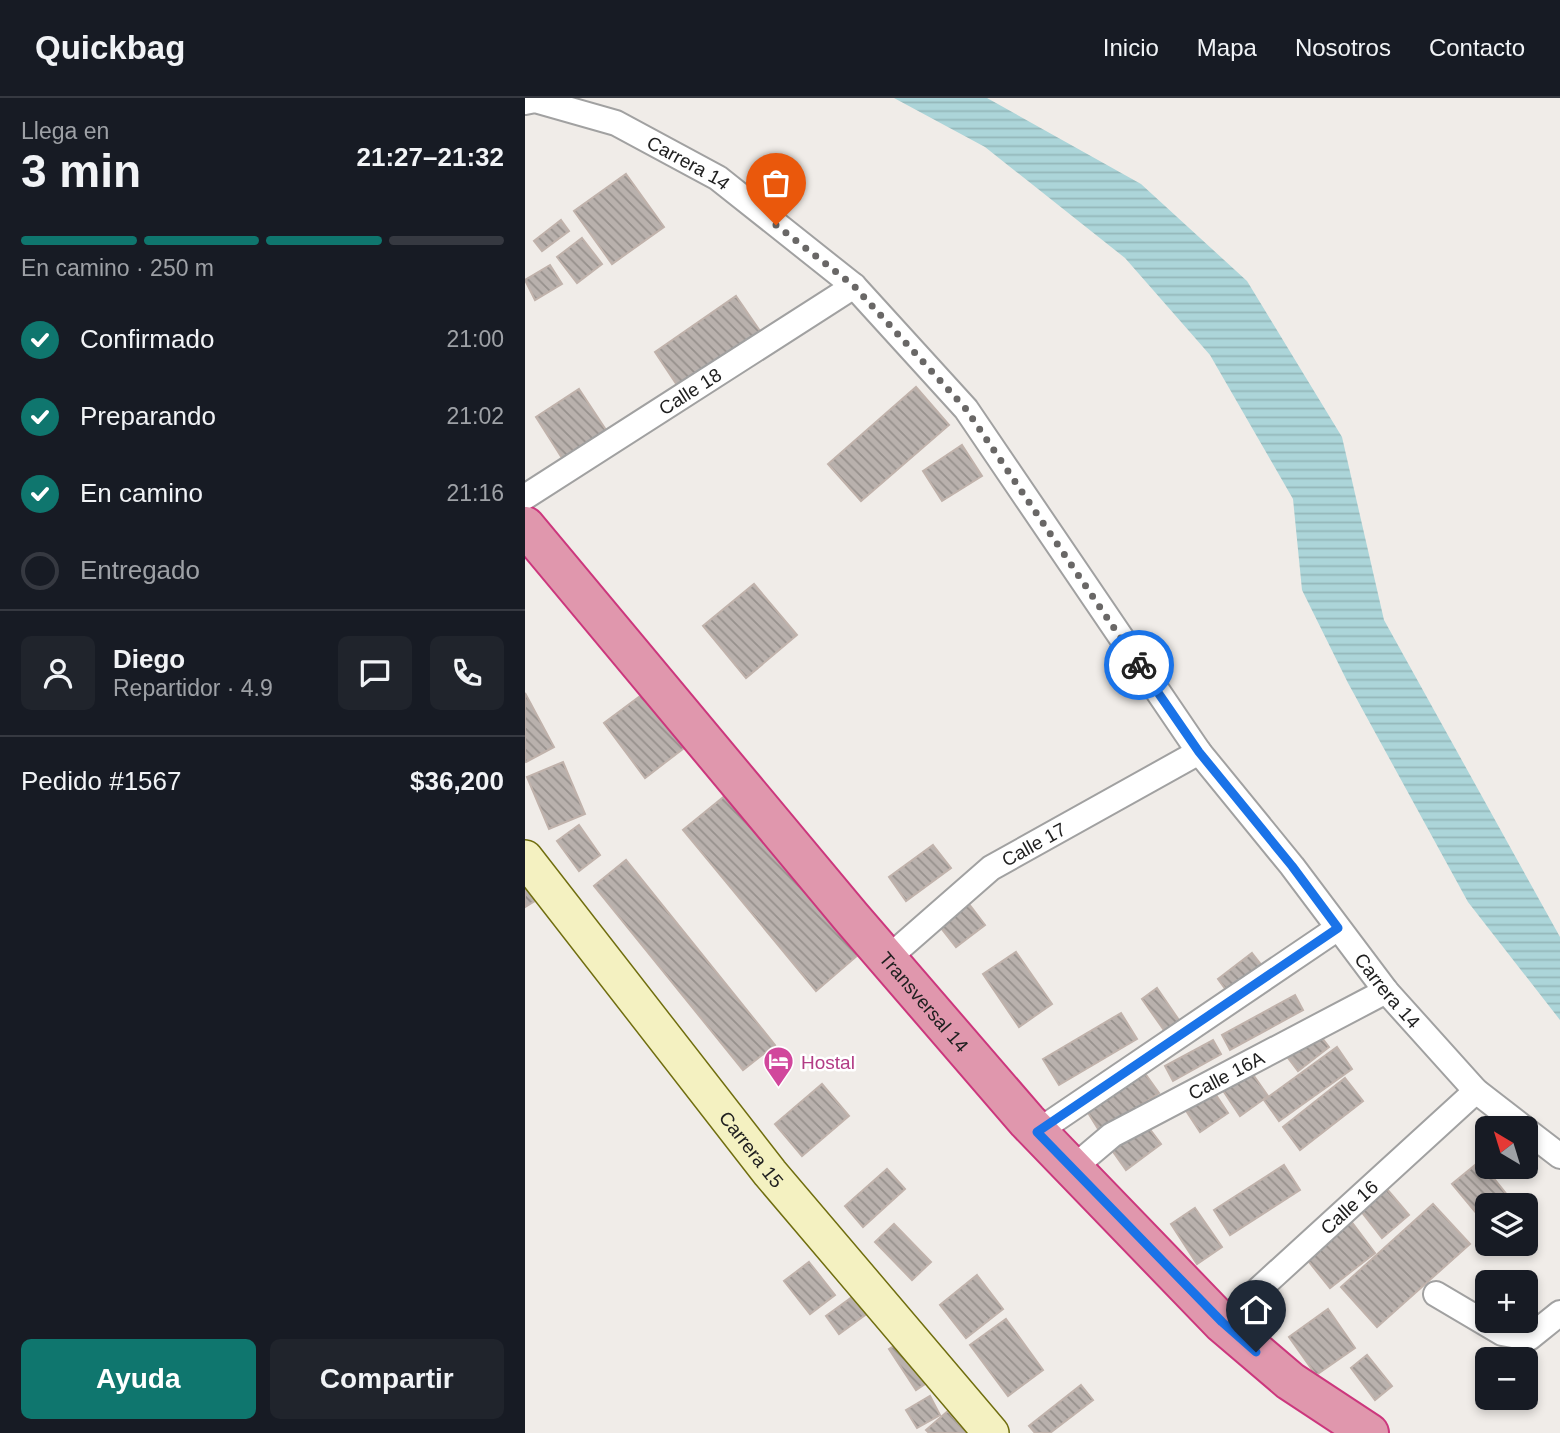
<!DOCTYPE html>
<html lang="es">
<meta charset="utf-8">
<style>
:root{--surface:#171b24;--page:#20242c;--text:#f1f3f6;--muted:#9ea1a6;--line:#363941;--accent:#0f766e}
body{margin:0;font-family:Helvetica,sans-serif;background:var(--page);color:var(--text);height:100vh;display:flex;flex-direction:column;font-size:26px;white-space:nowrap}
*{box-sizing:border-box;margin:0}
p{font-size:23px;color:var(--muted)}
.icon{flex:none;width:38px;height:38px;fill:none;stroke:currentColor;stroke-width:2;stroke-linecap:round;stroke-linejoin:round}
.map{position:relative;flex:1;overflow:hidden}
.side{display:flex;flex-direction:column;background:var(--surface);width:525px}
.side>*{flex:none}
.needle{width:46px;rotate:322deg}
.controls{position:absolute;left:950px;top:1018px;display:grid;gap:14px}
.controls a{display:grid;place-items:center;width:63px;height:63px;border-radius:10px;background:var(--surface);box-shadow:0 4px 10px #0003;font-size:35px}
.pin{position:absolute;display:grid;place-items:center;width:60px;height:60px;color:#fff;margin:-72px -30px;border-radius:50% 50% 50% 0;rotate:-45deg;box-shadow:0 0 7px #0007}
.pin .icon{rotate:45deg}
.courier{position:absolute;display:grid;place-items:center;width:70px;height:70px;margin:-35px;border:5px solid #1a73e8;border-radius:50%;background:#fff;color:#222;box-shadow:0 2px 9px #0007}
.headline em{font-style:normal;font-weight:800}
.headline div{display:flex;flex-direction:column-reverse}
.headline{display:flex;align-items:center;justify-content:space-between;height:119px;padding:0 21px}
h1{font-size:46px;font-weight:800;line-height:52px}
.bar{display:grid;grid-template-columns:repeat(4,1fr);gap:10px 7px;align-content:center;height:84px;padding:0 21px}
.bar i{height:9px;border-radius:5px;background:var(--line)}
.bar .active{background:var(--accent)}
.bar p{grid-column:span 4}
.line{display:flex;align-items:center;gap:18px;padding:0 21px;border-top:2px solid var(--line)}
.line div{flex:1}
.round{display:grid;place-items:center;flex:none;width:74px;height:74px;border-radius:10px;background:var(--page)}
ol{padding:0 21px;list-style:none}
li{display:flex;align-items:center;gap:21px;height:77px}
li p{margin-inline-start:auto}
li .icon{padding:7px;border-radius:50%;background:var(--accent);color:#fff;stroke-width:4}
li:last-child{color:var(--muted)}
li i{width:38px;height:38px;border:4px solid var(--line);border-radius:50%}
.button{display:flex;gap:14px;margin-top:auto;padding:14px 21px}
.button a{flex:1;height:80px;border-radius:10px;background:var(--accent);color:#fff;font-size:28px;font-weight:800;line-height:80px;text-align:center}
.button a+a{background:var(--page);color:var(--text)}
header{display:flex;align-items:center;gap:42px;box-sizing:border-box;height:98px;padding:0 35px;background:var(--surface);border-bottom:2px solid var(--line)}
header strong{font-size:33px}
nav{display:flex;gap:38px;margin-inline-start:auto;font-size:24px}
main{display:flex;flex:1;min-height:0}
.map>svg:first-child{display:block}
</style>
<header>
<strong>Quickbag</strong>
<nav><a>Inicio</a><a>Mapa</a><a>Nosotros</a><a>Contacto</a></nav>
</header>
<main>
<section class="side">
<div class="headline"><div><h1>3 min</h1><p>Llega en</p></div><em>21:27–21:32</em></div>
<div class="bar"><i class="active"></i><i class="active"></i><i class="active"></i><i></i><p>En camino · 250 m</p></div>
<ol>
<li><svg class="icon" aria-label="check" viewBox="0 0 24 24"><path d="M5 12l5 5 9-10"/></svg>Confirmado<p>21:00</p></li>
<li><svg class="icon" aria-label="check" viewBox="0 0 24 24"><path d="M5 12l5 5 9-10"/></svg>Preparando<p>21:02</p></li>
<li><svg class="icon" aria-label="check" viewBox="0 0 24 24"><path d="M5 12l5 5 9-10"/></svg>En camino<p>21:16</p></li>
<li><i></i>Entregado</li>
</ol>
<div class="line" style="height:126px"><a class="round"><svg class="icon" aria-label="person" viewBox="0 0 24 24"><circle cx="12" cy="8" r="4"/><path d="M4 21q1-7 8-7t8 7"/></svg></a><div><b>Diego</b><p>Repartidor · 4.9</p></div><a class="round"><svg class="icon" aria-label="chat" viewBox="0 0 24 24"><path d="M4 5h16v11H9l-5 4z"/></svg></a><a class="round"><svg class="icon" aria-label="phone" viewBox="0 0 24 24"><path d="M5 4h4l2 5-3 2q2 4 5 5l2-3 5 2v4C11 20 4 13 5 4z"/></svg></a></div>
<div class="line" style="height:91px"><div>Pedido #1567</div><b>$36,200</b></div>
<div class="button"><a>Ayuda</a><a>Compartir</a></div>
</section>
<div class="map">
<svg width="1035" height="1335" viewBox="0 0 1035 1335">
<defs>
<pattern id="water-rules" width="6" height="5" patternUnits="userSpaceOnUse" patternTransform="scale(1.75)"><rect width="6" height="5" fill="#acd5d9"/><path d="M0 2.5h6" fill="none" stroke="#94b7ba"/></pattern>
<pattern id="building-back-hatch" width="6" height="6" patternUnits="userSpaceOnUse" patternTransform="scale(1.75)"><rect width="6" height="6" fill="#b9b1ad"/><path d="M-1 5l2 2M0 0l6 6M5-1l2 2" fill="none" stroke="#96908c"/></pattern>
</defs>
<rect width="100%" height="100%" fill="#f0ece8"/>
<!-- water -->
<path fill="url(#water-rules)" d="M 369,0 L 462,0 L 616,86 L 722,183 L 817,339 L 859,522 L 1035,839 L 1035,922 L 943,804 L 823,585 L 777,492 L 768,401 L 685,257 L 600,160 L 460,49 Z"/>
<!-- building -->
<path fill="url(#building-back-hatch)" stroke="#c0b2ab" stroke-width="2" d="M 101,76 L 139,129 L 87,166 L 49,113 Z
M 36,122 L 44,133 L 17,153 L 9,143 Z
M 57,140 L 77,166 L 52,185 L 32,159 Z
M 25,167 L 37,186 L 10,202 L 0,182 Z
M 211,198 L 235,233 L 154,290 L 130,254 Z
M 391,289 L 424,327 L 336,403 L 303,366 Z
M 54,291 L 83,335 L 39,363 L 11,319 Z
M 437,347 L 457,378 L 417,403 L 398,373 Z
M 229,486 L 272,537 L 221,580 L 178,528 Z
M 122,593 L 163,647 L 120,680 L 79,625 Z
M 0,595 L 29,649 L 1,664 L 0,663 Z
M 38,664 L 60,716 L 24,731 L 2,679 Z
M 201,697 L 333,857 L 291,893 L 158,732 Z
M 54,727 L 75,757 L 54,773 L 32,743 Z
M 408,747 L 426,770 L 381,803 L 364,779 Z
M 101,762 L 250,947 L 218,972 L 69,788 Z
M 0,785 L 10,803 L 0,809 Z
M 441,802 L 460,827 L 431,849 L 412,825 Z
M 491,854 L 527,906 L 494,929 L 458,876 Z
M 727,855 L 738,869 L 704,896 L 693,881 Z
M 632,890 L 658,928 L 643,938 L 617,901 Z
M 770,897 L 778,912 L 705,952 L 697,937 Z
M 596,915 L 612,941 L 534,987 L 518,961 Z
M 791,932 L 804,949 L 773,973 L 760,956 Z
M 688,942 L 696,956 L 648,983 L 640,968 Z
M 812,949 L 827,971 L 754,1023 L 739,1002 Z
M 722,968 L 743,998 L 715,1018 L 695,988 Z
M 619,974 L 634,995 L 575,1034 L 562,1013 Z
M 820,980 L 838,1003 L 775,1052 L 758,1029 Z
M 297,986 L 324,1018 L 277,1058 L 250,1026 Z
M 685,988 L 703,1015 L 675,1034 L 658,1008 Z
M 618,1022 L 636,1046 L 601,1072 L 584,1048 Z
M 955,1063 L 991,1108 L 962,1108 L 962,1128 L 927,1086 Z
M 759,1067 L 775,1092 L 705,1137 L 689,1112 Z
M 362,1071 L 380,1091 L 338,1129 L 320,1108 Z
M 861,1090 L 884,1117 L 857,1140 L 835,1112 Z
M 908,1106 L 945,1146 L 852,1229 L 816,1189 Z
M 670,1110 L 697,1149 L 672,1166 L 646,1126 Z
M 826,1123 L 850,1155 L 805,1190 L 780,1159 Z
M 369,1126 L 406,1164 L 387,1182 L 350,1144 Z
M 284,1164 L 310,1197 L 285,1216 L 259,1183 Z
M 452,1177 L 478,1211 L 441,1240 L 415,1207 Z
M 334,1194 L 347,1212 L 314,1236 L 301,1218 Z
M 803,1211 L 830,1250 L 791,1277 L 764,1239 Z
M 481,1221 L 518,1272 L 483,1298 L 445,1247 Z
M 382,1240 L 409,1280 L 391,1292 L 364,1251 Z
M 842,1257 L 867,1288 L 850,1302 L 826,1270 Z
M 556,1287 L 568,1302 L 525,1335 L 510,1335 L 504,1328 Z
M 405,1298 L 415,1317 L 392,1330 L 381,1312 Z
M 423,1313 L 442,1335 L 404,1335 L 401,1332 Z"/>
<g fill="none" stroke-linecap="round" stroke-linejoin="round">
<defs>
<g id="street">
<path id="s1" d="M 0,4 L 10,2 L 91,25 L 193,80 L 329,188 L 441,311 L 674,654 L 767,768 L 861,893 L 951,993 L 1000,1031"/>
<path id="s2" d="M 0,399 L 329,188"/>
<path id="s3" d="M 362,861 L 466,770 L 674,654"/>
<path d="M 1001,1032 L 1035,1058"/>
<path d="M 512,1034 L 813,830"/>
<path id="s4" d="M 548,1070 L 587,1037 L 861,893"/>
<path d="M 911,1196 L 977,1235 L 1004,1240 L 1035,1215"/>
<path id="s5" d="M 697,1225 L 951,993"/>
</g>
<g id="secondary">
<path id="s6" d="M 0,760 L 245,1075 L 466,1335"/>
</g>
<g id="highway">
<path id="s7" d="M 0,428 L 326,819 L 502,1023 L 697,1225 L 765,1283 L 844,1335"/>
</g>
</defs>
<!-- street casing -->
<use href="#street" stroke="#a1a1a1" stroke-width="28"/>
<!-- secondary casing -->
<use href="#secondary" stroke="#706e0f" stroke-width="38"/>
<!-- highway casing -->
<use href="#highway" stroke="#cc377d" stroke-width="42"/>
<!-- street -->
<use href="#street" stroke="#fff" stroke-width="24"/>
<!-- secondary -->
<use href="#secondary" stroke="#f4f1c1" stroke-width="35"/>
<!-- highway -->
<use href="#highway" stroke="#e097ad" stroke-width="38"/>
</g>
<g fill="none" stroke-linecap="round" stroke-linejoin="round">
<!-- done -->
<path stroke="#696766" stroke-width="7" stroke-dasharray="0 12.6" d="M 251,127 L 329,188 L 441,311 L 614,567"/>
<!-- route -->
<path stroke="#1a73e8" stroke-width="9" d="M 614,567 L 674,654 L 767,768 L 813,830 L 512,1034 L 697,1224 L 731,1254"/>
</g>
<!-- icons -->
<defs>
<symbol id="hotel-pin" viewBox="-11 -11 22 30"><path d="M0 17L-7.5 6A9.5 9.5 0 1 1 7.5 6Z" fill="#d1479c" stroke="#fff"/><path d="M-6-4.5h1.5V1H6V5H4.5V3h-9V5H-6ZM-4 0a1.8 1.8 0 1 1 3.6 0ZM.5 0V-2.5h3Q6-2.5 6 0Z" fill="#fff"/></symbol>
</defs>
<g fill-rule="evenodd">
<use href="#hotel-pin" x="236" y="946" width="35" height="47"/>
</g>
<g text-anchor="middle" stroke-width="5" stroke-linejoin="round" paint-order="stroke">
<!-- street labels -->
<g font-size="19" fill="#202020" stroke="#fff">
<text dy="7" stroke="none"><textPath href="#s1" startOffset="177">Carrera 14</textPath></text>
<text dy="7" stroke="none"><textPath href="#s2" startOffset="196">Calle 18</textPath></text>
<text dy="7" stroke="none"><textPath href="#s3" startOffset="187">Calle 17</textPath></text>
<text dy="7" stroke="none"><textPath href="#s1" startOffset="1269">Carrera 14</textPath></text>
<text dy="7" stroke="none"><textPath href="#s7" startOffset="621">Transversal 14</textPath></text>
<text dy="7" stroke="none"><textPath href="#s4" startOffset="180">Calle 16A</textPath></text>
<text dy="7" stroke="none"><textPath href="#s6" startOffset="369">Carrera 15</textPath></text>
<text dy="7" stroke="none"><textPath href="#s5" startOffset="172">Calle 16</textPath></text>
</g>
<!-- hotel labels -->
<g font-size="19" fill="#b23c85" stroke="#fff" text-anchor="start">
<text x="276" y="971">Hostal</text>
</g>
</g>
</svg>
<div class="controls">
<a><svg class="needle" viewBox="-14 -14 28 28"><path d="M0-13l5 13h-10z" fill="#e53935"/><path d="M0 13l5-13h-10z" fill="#9ea1a6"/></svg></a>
<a><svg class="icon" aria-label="layers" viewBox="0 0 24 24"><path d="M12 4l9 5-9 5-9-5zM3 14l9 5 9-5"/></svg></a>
<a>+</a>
<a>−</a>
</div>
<div class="pin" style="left:251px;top:127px;background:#ea580c"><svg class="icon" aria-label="bag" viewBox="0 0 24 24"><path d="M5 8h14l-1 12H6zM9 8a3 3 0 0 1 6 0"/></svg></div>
<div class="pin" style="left:731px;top:1254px;background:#1f2937"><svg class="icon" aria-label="home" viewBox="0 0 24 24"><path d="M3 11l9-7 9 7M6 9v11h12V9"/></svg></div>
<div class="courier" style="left:614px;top:567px"><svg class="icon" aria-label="bike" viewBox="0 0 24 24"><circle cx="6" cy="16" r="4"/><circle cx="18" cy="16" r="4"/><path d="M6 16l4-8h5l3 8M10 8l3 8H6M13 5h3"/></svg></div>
</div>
</main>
